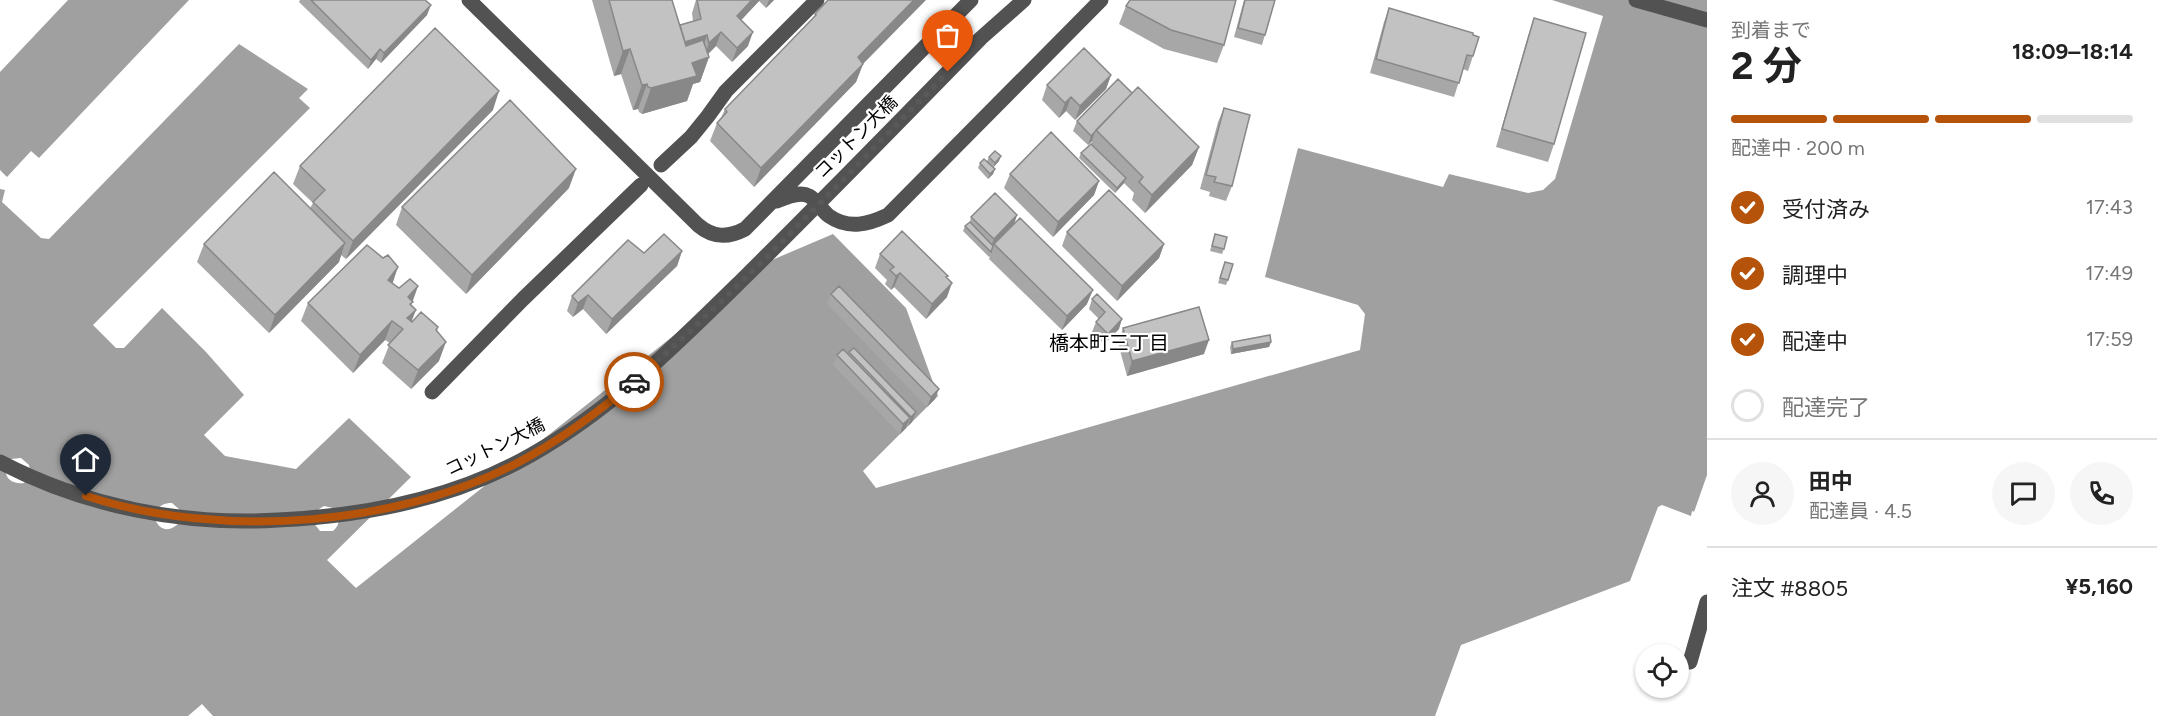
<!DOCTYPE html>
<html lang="ja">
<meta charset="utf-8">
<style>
:root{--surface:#fff;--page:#f6f6f6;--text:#222;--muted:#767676;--line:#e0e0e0;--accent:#b45309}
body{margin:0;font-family:Figtree,"Noto Sans JP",sans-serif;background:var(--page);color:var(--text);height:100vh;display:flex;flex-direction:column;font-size:22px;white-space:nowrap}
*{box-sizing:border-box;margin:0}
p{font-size:20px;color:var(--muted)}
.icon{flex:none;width:33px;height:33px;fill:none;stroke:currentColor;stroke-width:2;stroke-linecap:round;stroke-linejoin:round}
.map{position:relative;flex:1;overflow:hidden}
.sheet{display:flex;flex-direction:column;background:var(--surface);width:450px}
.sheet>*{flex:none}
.tools{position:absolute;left:1635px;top:644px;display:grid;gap:12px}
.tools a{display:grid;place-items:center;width:54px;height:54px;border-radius:50%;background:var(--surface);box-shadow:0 2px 4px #0004;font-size:30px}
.pin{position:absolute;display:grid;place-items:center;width:51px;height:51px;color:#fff;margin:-62px -26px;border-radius:50% 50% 50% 0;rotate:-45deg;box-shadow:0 0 6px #0007}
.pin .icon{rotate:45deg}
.courier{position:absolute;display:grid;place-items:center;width:60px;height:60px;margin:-30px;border:4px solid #b45309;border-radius:50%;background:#fff;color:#222;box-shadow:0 2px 8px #0007}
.head em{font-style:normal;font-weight:700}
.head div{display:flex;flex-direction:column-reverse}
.head{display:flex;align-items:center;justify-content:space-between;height:102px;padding:0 24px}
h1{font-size:39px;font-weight:700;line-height:45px}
.bar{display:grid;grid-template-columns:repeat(4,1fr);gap:9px 6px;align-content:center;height:72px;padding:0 24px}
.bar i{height:8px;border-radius:4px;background:var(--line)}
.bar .on{background:var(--accent)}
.bar p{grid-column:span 4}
.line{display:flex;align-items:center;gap:15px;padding:0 24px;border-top:2px solid var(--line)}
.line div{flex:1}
.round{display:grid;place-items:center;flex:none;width:63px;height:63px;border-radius:32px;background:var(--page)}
ol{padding:0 24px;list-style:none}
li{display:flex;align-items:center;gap:18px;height:66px}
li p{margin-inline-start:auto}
li .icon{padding:6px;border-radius:50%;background:var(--accent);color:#fff;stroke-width:4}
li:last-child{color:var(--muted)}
li i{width:33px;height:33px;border:3px solid var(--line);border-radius:50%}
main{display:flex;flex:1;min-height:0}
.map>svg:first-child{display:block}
</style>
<main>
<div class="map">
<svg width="1707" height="716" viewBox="0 0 1707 716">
<rect width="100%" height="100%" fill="#fff"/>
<!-- water -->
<path fill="#a0a0a0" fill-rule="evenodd" d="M 68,0 L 189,0 L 39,158 L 31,151 L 7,177 L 0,170 L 0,72 Z
M 1552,0 L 1707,0 L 1707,516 L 1692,511 L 1691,516 L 1662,505 L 1658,507 L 1630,581 L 1461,645 L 1435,716 L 213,716 L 202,704 L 188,716 L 0,716 L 0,189 L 5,190 L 2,202 L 41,238 L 49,239 L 239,44 L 308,89 L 299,98 L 310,108 L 93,325 L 116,348 L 124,348 L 162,308 L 206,352 L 244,395 L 204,435 L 225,456 L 296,469 L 349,418 L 411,477 L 327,560 L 356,588 L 765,263 L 833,234 L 906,308 L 938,396 L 863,471 L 876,488 L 1360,350 L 1365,314 L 1358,305 L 1265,277 L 1298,148 L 1443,187 L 1449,174 L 1528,193 L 1543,190 L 1555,179 L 1603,16 ZM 21,458 L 29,465 C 31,472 29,478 24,483 C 7,485 0,471 11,459 ZM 172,503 L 180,510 L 180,522 C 171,532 160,532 155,519 C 157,508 160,503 172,503 ZM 324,506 L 333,508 C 338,518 342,523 333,531 L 320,531 L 313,522 L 316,511 Z"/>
<!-- pier -->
<path fill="#fff" d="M 1707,475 L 1707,519 L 1693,515 Z"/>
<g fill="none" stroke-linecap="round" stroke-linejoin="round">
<!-- minor -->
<path stroke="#525252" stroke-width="15" d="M 469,0 L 698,225 C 713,238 728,238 745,229 L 971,0
M 1636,0 L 1707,20
M 661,165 L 691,137 L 708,116 L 726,91 L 817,0
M 777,201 C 786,197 800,191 809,196 C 817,200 822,211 829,216 C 849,230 869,224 888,215 L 1101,0
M 432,392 L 523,299 L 641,185
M 1690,662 L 1707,602"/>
<!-- minor-bridge -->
<path stroke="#525252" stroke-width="15" d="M 0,462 C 84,506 183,526 278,520 C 365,516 454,499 531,455 C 611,410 677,344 742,280 C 823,200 902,119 981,38 L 1024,0"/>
</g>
<!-- wall -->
<path fill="#a7a7a7" d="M 300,0 L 425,0 L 427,15 L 381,63 L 376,59 L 368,69 L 299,2 Z
M 592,0 L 672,0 L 680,25 L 693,21 L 692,13 L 696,0 L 774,0 L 766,8 L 759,1 L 741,20 L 748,46 L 732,62 L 716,46 L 708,54 L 709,57 L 700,82 L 693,84 L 687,101 L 642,114 L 639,112 L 638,109 L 633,110 L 621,74 L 614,76 Z
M 1244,0 L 1275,0 L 1262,45 L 1234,37 Z
M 1126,6 L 1224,45 L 1217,63 L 1164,49 L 1119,24 Z
M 1389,8 L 1473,35 L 1473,56 L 1468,71 L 1463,69 L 1454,97 L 1370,73 L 1384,22 Z
M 815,14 L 863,64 L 856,82 L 754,187 L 710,141 L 717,123 L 721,118 L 725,109 L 813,19 Z
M 1534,18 L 1554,144 L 1548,162 L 1496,147 L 1528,36 Z
M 1111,75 L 1106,89 L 1075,120 L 1066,111 L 1059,118 L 1042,100 L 1047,85 Z
M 1132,93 L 1199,147 L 1192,165 L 1145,213 L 1132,200 L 1134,193 L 1124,183 L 1115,193 L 1079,158 L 1081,153 L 1091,144 L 1092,141 L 1088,145 L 1073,131 L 1077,121 Z
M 1224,108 L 1232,186 L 1226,201 L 1209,196 L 1210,192 L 1200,189 L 1218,122 Z
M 493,110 L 346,259 L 341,255 L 339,262 L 269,333 L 197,262 L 204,244 L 310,208 L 313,203 L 293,184 L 300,166 Z
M 989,157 L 999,161 L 993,167 L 995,169 L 993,174 L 988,179 L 978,168 L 980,163 L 987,161 Z
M 1010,174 L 1099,181 L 1094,195 L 1053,237 L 1004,188 Z
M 569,188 L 466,294 L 396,225 L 402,207 Z
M 971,217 L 1015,223 L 1087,304 L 1062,330 L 989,259 L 990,256 L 989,257 L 963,231 L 965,226 L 970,222 Z
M 1067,232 L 1164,244 L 1159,258 L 1117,301 L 1062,246 Z
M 1215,234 L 1224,249 L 1222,254 L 1210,251 Z
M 682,251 L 677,266 L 606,334 L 583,309 L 573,317 L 567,311 L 572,296 L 644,253 Z
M 880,254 L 947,278 L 947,297 L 926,319 L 894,287 L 891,290 L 885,284 L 887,280 L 875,268 Z
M 1225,262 L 1228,280 L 1226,285 L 1218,283 Z
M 392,283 L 399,288 L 418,286 L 411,305 L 412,321 L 438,327 L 437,331 L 439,361 L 411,389 L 382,363 L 390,343 L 385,340 L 353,373 L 301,321 L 308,303 Z
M 831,294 L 935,399 L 927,407 L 827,304 Z
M 1097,294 L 1119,329 L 1104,344 L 1092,332 L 1096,322 L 1099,319 L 1089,309 L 1092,299 Z
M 1123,328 L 1204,354 L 1127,376 L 1118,343 Z
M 1232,342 L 1271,342 L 1269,347 L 1231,354 L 1230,347 Z
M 849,352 L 916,412 L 912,422 L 908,426 L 907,426 L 906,428 L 900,434 L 833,365 L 837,355 L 848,355 Z"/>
<!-- shaded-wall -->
<path fill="#888" d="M 752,0 L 760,0 L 732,30 L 737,16 Z
M 769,0 L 774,0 L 766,8 Z
M 914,0 L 926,0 L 863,64 L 856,82 L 754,187 L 761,168 L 858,57 Z
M 431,5 L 427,15 L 381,63 L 384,53 Z
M 721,32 L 716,46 L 704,58 L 709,43 Z
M 753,32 L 748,46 L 732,62 L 737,48 Z
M 707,35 L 702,49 L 678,44 Z
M 380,49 L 376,59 L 368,69 L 371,60 Z
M 630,49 L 621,74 L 614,76 L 623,51 Z
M 709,57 L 700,82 L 693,84 L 687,101 L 642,114 L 651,88 L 692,63 Z
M 1111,75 L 1106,89 L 1075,120 L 1080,106 Z
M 647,84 L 638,109 L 633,110 L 642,85 Z
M 499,91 L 493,110 L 346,259 L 353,241 Z
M 1071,97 L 1066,111 L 1059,118 L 1065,103 Z
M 1095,131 L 1092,141 L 1088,145 L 1091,136 Z
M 1199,147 L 1192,165 L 1145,213 L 1152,195 Z
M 1001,156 L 999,161 L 993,168 L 995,163 Z
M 576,169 L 569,188 L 466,294 L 472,275 Z
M 995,169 L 993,174 L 988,179 L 990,174 Z
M 1126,178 L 1124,183 L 1115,193 L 1117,188 Z
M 1099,181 L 1094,195 L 1053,237 L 1058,222 Z
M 1017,215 L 1014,225 L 990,249 L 994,239 Z
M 345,243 L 339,262 L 269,333 L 275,315 Z
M 1164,244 L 1159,258 L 1117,301 L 1122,286 Z
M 682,251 L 677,266 L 606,334 L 612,319 Z
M 398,267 L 392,285 L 388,280 Z
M 900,273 L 894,287 L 891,290 L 896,276 Z
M 952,283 L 947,297 L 926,319 L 932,304 Z
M 418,286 L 406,320 L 408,297 Z
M 1093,290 L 1087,304 L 1062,330 L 1067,316 Z
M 588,295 L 583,309 L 573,317 L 578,303 Z
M 416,310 L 409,328 L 407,318 Z
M 1122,319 L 1119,329 L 1104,344 L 1108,334 Z
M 392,321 L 385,340 L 353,373 L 360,355 Z
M 1209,340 L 1204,354 L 1127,376 L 1132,361 Z
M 446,342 L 439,361 L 411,389 L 418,370 Z
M 1271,342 L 1269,347 L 1231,354 L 1233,349 Z
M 939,389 L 935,399 L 927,407 L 931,397 Z
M 916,412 L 912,422 L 908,426 L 911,417 Z
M 910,418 L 906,428 L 900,434 L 903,424 Z"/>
<!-- building -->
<path fill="#c2c2c2" stroke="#888" stroke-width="1.5" d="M 311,0 L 425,0 L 431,5 L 384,53 L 380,49 L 371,60 Z
M 609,0 L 672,0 L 686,46 L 703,40 L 709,57 L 692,63 L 697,76 L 651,88 L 648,87 L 647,84 L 642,85 L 630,49 L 623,51 Z
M 697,0 L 752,0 L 737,16 L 753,32 L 737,48 L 721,32 L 709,43 L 707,35 L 685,42 L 680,25 L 701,19 Z
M 828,0 L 914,0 L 858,57 L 863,64 L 761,168 L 717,123 L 727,112 L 725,109 L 816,15 L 815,14 Z
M 1130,0 L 1236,0 L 1224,45 L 1171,30 L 1126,6 Z
M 1245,0 L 1275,0 L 1265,35 L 1238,28 Z
M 1389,8 L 1473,33 L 1473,35 L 1479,37 L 1473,56 L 1467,55 L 1459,83 L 1376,59 Z
M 1534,18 L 1586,33 L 1554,144 L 1502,129 Z
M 435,28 L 499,91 L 353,241 L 313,202 L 325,190 L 300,166 Z
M 1084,48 L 1111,75 L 1080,106 L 1071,97 L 1065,103 L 1047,85 Z
M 1118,79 L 1132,93 L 1091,136 L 1077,121 Z
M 1138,87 L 1199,147 L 1152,195 L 1139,182 L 1143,177 L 1096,130 Z
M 510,100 L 576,169 L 472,275 L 402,207 Z
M 1224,108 L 1250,115 L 1232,186 L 1214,182 L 1216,177 L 1206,175 Z
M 1051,132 L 1099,181 L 1058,222 L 1010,174 Z
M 1091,144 L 1126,178 L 1117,188 L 1081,153 Z
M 995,151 L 1001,156 L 995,163 L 989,157 Z
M 984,159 L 995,169 L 990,174 L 980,163 Z
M 274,172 L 345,243 L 275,315 L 204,244 Z
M 1109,190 L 1164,244 L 1122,286 L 1067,232 Z
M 995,193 L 1017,215 L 994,239 L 971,217 Z
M 1020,218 L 1093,290 L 1067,316 L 994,244 Z
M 970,222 L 993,246 L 991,252 L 965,226 Z
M 902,231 L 948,276 L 946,277 L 952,283 L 932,304 L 900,273 L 896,276 L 890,270 L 894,267 L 880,254 Z
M 664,234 L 682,251 L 612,319 L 588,295 L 578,303 L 572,296 L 628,240 L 644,253 Z
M 1215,234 L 1227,237 L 1224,249 L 1212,246 Z
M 367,245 L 383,258 L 388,255 L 398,267 L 388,280 L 399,288 L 410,279 L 418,286 L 408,297 L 413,302 L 410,304 L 416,310 L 407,318 L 412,322 L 421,312 L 438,327 L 436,330 L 446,342 L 418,370 L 388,345 L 403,329 L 392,321 L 360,355 L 308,303 Z
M 1225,262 L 1233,264 L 1228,280 L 1220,278 Z
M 839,286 L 939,389 L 931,397 L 831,294 Z
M 1097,294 L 1122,319 L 1108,334 L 1096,322 L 1105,312 L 1092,299 Z
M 1199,307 L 1209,340 L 1132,361 L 1123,328 Z
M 1270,335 L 1271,342 L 1233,349 L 1232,342 Z
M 854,348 L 916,412 L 911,417 L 849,352 Z
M 843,349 L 910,418 L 903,424 L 837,355 Z"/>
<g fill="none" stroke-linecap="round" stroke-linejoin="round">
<!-- done -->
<path stroke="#595959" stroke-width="6" stroke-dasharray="0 10.8" d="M 634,382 C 744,285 845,177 948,72"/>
<!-- route -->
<path stroke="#b45309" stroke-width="8" d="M 86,496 C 222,540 405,527 530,456 C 567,435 602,409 634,382"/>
</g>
<g text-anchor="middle" stroke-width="4.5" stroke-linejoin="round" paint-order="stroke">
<!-- street labels -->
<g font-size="18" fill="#000" stroke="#fff">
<text transform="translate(856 137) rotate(-45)" y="6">コットン大橋</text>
<text transform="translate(495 447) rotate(-26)" y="6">コットン大橋</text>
</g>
<!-- neighbourhood labels -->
<g font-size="20" fill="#000" stroke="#fff">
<text x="1109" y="350">橋本町三丁目</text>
</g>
</g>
</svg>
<div class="tools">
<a><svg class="icon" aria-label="locate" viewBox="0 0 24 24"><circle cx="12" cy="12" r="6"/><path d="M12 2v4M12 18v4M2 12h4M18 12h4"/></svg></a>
</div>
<div class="pin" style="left:948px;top:72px;background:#ea580c"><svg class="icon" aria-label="bag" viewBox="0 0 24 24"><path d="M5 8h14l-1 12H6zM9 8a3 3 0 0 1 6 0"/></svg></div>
<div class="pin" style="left:86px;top:496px;background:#1f2937"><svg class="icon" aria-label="home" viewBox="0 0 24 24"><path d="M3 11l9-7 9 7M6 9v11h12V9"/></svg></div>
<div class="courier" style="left:634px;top:382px"><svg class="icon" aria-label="car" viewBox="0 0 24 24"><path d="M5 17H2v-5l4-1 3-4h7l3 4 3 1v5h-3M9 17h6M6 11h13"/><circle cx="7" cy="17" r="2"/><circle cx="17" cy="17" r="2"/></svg></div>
</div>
<section class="sheet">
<div class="head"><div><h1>2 分</h1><p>到着まで</p></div><em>18:09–18:14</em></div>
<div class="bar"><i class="on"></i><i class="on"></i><i class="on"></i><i></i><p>配達中 · 200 m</p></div>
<ol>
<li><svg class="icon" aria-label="check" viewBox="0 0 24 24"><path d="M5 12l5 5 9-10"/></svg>受付済み<p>17:43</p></li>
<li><svg class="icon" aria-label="check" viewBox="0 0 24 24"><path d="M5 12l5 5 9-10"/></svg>調理中<p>17:49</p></li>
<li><svg class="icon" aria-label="check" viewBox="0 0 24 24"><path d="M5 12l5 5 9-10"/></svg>配達中<p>17:59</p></li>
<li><i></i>配達完了</li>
</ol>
<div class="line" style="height:108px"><a class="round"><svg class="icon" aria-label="person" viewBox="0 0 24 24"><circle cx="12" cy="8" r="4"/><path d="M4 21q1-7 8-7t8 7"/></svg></a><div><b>田中</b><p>配達員 · 4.5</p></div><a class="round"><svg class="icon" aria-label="chat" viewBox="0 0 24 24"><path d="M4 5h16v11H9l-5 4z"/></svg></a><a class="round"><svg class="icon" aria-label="phone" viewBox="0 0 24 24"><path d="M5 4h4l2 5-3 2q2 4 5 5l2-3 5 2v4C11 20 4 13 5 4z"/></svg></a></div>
<div class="line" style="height:78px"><div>注文 #8805</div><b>¥5,160</b></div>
</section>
</main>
